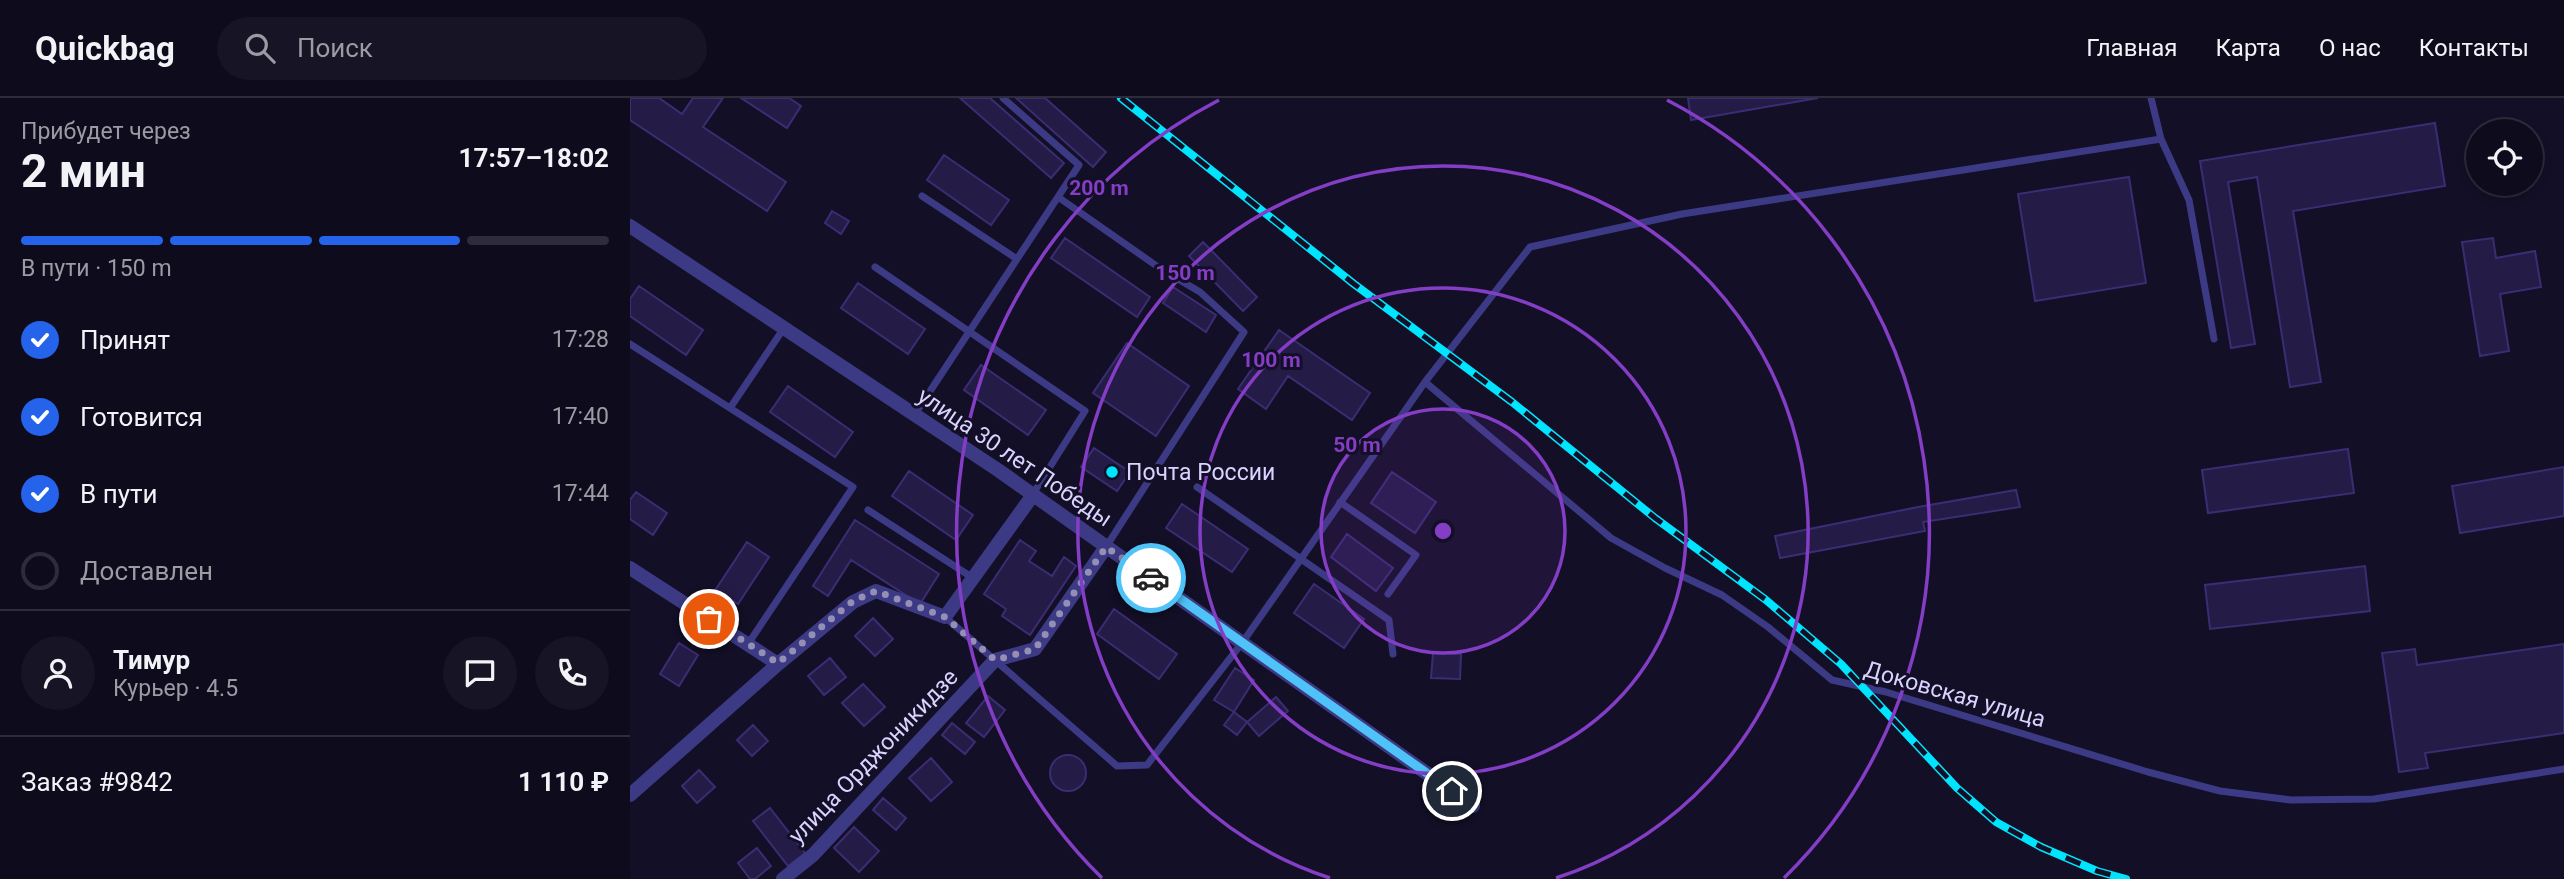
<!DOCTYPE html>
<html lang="ru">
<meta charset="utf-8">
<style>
:root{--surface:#0e0b1c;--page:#171425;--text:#f1f3f6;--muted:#9b9ba3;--line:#2e2b3b;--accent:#2563eb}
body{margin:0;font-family:Roboto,sans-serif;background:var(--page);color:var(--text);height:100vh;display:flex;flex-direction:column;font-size:26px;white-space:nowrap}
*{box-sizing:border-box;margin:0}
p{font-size:23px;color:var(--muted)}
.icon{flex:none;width:38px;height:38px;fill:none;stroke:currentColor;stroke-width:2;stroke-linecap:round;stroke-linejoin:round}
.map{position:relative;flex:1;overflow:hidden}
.drawer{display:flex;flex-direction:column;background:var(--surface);width:630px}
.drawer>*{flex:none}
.buttons{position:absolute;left:1836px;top:21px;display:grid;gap:14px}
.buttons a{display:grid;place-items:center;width:77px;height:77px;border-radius:50%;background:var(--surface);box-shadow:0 4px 10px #0003,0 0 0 2px var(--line);font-size:35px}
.pin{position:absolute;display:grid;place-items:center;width:60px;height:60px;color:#fff;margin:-30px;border:4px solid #fff;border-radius:50%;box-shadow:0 2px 7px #0007}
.courier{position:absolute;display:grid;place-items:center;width:70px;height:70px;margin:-35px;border:5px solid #4fc3f7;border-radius:50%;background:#fff;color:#222;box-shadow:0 2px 9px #0007}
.summary em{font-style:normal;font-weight:700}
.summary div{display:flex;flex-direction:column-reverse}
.summary{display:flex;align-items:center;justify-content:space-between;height:119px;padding:0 21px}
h1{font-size:46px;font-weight:700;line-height:52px}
.bar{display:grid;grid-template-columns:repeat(4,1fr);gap:10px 7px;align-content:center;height:84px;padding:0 21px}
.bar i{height:9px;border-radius:5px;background:var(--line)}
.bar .on{background:var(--accent)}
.bar p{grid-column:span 4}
.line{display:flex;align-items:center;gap:18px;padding:0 21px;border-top:2px solid var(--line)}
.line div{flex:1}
.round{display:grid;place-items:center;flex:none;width:74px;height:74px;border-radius:37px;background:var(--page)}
ol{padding:0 21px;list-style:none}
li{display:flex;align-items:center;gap:21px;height:77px}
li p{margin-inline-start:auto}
li .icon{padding:7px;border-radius:50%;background:var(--accent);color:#fff;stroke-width:4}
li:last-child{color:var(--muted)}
li i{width:38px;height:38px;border:4px solid var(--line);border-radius:50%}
header{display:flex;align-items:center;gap:42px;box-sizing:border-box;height:98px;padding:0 35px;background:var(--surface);border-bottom:2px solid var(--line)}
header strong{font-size:33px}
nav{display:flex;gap:38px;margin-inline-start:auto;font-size:24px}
.search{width:490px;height:63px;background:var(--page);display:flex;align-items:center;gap:18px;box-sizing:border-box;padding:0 24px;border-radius:38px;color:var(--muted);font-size:26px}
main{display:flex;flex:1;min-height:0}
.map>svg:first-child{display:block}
</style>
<header>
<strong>Quickbag</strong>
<div class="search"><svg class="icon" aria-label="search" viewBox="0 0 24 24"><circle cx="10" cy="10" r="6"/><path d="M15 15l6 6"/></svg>Поиск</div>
<nav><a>Главная</a><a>Карта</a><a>О нас</a><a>Контакты</a></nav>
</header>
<main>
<section class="drawer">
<div class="summary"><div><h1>2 мин</h1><p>Прибудет через</p></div><em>17:57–18:02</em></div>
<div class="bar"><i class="on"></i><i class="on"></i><i class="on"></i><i></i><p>В пути · 150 m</p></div>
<ol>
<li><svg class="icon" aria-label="check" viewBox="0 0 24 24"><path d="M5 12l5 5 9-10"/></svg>Принят<p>17:28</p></li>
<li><svg class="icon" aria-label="check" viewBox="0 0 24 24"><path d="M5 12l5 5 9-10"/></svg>Готовится<p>17:40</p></li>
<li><svg class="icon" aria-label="check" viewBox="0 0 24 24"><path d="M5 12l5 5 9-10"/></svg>В пути<p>17:44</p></li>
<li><i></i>Доставлен</li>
</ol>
<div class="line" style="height:126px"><a class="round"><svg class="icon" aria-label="person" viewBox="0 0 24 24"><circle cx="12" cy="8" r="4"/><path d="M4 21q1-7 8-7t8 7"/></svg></a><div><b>Тимур</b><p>Курьер · 4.5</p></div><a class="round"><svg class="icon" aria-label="chat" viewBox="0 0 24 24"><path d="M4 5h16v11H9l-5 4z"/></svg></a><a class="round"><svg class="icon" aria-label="phone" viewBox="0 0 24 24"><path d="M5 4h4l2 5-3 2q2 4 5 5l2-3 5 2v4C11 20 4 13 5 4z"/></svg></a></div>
<div class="line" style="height:91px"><div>Заказ #9842</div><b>1 110 ₽</b></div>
</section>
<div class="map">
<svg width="1934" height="781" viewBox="0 0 1934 781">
<rect width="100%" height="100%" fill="#130f26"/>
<!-- building -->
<path fill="#241b47" stroke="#3b2d73" stroke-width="2" d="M 0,0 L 29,0 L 52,16 L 63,0 L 93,0 L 73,29 L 156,84 L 137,113 L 0,22 Z
M 111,0 L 159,0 L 171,8 L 157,30 Z
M 330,0 L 360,0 L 434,65 L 421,80 Z
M 386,0 L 415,0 L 476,54 L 463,69 Z
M 1058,0 L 1188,0 L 1061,22 Z
M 1805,25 L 1815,88 L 1663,113 L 1691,284 L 1660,289 L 1627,79 L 1598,84 L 1625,246 L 1601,250 L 1570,63 Z
M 314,57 L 379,102 L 361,127 L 297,82 Z
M 1499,79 L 1516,185 L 1405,203 L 1388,96 Z
M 202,113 L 219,123 L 211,136 L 195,125 Z
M 435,140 L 520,199 L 507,219 L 421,160 Z
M 1863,140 L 1866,160 L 1905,153 L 1911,189 L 1870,196 L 1879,253 L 1850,258 L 1832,144 Z
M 573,144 L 627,199 L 613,213 L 559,158 Z
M 228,185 L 295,231 L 278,256 L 211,210 Z
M 9,188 L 73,232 L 56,257 L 0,218 L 0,201 Z
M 543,189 L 586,217 L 576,234 L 533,205 Z
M 649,232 L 740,295 L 722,322 L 658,278 L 636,311 L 608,291 Z
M 497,245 L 559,288 L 526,338 L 463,295 Z
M 351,267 L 416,312 L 398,337 L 334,292 Z
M 158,288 L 223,334 L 205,359 L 140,314 Z
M 464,350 L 500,374 L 487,393 L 451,369 Z
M 1718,351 L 1724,395 L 1578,415 L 1572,372 Z
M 1934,369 L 1934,418 L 1830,435 L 1822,388 Z
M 279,373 L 343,417 L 326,442 L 262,398 Z
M 762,374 L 806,404 L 785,435 L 741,405 Z
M 1386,392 L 1390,409 L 1293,424 L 1295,433 L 1150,460 L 1145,438 L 1288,409 Z
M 6,394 L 37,415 L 23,437 L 0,421 L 0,402 Z
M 552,406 L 618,451 L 602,474 L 536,430 Z
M 225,422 L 309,476 L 290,506 L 221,462 L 198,498 L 183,488 Z
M 717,436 L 763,470 L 746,493 L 701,459 Z
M 390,442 L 406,453 L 399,463 L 422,478 L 434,459 L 446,468 L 400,537 L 372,518 L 376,511 L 354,496 Z
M 117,444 L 139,459 L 108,506 L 86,491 Z
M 1735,468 L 1740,513 L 1580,531 L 1575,487 Z
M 684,486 L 734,521 L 714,550 L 664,515 Z
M 484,511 L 547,556 L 529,581 L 467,536 Z
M 243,520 L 263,541 L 245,558 L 225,538 Z
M 49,545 L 68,557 L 49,588 L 30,576 Z
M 1934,546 L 1934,635 L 1795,655 L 1798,670 L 1769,674 L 1752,555 L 1785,551 L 1787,567 Z
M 803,555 L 831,556 L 830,581 L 801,580 Z
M 200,560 L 216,579 L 194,597 L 178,578 Z
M 605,570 L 624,582 L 604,614 L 584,602 Z
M 233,586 L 255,609 L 234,628 L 212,605 Z
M 358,598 L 375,612 L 354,639 L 336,625 Z
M 646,599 L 658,613 L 629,638 L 617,624 Z
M 604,614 L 617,624 L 607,637 L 594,627 Z
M 322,625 L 345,644 L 335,656 L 312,637 Z
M 123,627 L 138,643 L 122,658 L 107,642 Z
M420 675a18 18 0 1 1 36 0a18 18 0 1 1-36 0Z
M 301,660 L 322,684 L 301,703 L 279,680 Z
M 69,672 L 85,689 L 67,705 L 52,688 Z
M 253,700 L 276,720 L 266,732 L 243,712 Z
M 140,710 L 175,755 L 158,768 L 123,723 Z
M 224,729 L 249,753 L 229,774 L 204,750 Z
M 127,750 L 141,768 L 125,781 L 120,781 L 108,765 Z"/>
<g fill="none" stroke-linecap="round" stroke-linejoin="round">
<!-- lane -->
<path stroke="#3d3a85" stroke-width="7" d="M 1521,0 L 1531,41 L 1559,102 L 1584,241
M 292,98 L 387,161
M 428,99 L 531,171 L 570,194 L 614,234 L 476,449
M 245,169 L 455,313 L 403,396
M 0,246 L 223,389 L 118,546
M 795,284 L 981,440 L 1035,470 L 1092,497 L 1138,529 L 1202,582 L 1256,594 L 1518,674 L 1590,693 L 1661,702 L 1744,701 L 1934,671
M 100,310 L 154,230
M 285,316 L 449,67 L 373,0
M 567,389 L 759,522 L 763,556
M 710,404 L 786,457 L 758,496
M 238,412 L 343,480
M 315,519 L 487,668 L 517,667 L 612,545 L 795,284 L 900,149 L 1052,116 L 1531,41"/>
<!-- street -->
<path stroke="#3d3a85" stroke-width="14" d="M 0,128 L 368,372 L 843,708
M 0,470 L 148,566
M 0,697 L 148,566 L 223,504 L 246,493 L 315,519 L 403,397
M 153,781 L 183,757 L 365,562 L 405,551 L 476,449"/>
<defs>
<path id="rail" d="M 491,0 L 724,186 L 882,304 L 1025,420 L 1136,502 L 1211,566 L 1327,690 L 1366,724 L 1411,749 L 1467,773 L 1496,781"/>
</defs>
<!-- rail casing -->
<use href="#rail" stroke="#00e5ff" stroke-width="8"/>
<!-- rail -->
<use href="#rail" stroke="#130f26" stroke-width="5" stroke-dasharray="16" stroke-linecap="butt"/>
</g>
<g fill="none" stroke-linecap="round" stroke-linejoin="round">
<!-- done -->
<path stroke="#948fb3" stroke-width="7" stroke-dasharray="0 12.6" d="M 79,521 L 148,565 L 223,503 L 246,493 L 315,519 L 365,562 L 405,551 L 476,449 L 521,480"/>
<!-- route -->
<path stroke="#4fc3f7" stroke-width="9" d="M 521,480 L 822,693"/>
</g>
<!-- distance rings -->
<circle cx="813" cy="433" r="122" fill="#843dc5" fill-opacity=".12"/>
<g fill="none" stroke="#843dc5" stroke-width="3.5">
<circle cx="813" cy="433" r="122"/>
<circle cx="813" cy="433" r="243"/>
<path d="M700 780A365 365 0 1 1 926 780"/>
<path d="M472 780A486 486 0 0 1 589 2M1037 2A486 486 0 0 1 1154 780"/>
</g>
<!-- markers -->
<circle fill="#00e5ff" stroke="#130f26" stroke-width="2.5" cx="482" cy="374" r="7"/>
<g text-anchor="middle" stroke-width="6" stroke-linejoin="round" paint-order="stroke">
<!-- street labels -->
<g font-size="23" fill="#d9d4ff" stroke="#130f26">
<text transform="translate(385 359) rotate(34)" y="8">улица 30 лет Победы</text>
<text transform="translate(1325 596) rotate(16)" y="8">Доковская улица</text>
<text transform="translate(243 658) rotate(-46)" y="8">улица Орджоникидзе</text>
</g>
<!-- poi labels -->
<g font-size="23" fill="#d9d4ff" stroke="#130f26" text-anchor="start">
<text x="496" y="382">Почта России</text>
</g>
</g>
<circle cx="813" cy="433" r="10" fill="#843dc5" stroke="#130f26" stroke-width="3.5"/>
<g font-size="21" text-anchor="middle" font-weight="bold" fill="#843dc5" stroke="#130f26" stroke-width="6" stroke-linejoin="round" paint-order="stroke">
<text x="469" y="97">200 m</text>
<text x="555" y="182">150 m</text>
<text x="641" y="269">100 m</text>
<text x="727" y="354">50 m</text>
</g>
</svg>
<div class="buttons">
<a><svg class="icon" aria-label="locate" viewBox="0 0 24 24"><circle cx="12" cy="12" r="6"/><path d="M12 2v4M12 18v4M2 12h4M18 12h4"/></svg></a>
</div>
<div class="pin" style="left:79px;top:521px;background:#ea580c"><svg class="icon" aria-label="bag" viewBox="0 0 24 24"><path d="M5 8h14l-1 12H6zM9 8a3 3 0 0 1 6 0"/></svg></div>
<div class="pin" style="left:822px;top:693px;background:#1f2937"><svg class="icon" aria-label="home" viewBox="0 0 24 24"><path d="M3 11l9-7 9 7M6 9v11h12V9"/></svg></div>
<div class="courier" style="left:521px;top:480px"><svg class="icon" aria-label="car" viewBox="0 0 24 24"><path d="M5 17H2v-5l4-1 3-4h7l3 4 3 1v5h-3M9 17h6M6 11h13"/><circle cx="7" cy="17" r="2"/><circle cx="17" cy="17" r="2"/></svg></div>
</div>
</main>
